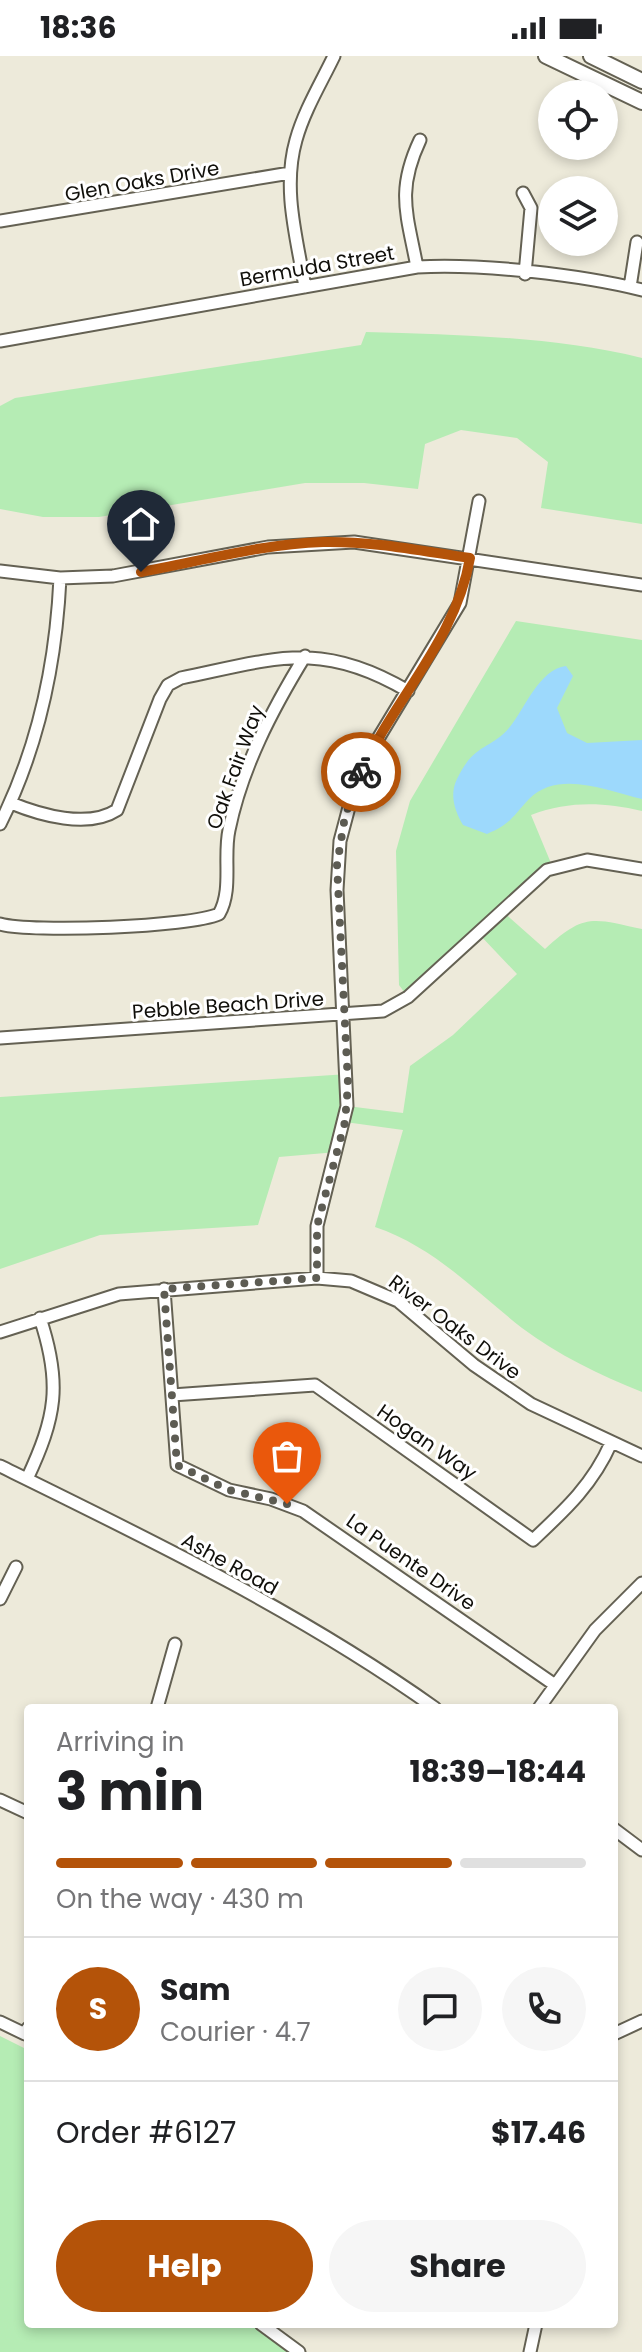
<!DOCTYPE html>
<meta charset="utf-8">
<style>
:root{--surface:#fff;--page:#f6f6f6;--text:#202124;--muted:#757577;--line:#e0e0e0;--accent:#b45309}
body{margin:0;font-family:Poppins,sans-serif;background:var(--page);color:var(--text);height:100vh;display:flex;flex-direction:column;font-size:30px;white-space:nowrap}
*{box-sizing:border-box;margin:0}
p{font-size:26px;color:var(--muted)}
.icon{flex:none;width:44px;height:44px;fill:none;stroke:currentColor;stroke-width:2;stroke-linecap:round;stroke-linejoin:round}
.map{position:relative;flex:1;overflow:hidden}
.panel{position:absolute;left:24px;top:1648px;width:594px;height:624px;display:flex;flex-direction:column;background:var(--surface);border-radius:8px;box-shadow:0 4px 12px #0003}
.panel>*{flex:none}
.fabs{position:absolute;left:538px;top:24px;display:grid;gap:16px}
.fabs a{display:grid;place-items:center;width:80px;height:80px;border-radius:50%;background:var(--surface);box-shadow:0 4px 12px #0003;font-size:40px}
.pin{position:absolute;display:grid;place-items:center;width:68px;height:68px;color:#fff;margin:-82px -34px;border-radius:50% 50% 50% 0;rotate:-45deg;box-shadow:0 0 8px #0007}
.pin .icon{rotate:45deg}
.courier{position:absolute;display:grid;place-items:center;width:80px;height:80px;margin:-40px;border:6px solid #b45309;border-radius:50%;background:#fff;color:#222;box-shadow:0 2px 10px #0007}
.summary em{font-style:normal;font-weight:700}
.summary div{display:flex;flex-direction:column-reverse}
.summary{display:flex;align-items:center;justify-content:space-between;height:136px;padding:0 32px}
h1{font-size:52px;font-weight:700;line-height:60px}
.bar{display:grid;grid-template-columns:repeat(4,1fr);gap:12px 8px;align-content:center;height:96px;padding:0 32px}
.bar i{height:10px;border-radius:6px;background:var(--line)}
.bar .active{background:var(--accent)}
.bar p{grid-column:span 4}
.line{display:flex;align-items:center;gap:20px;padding:0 32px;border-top:2px solid var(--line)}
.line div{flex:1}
.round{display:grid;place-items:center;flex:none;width:84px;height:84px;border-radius:42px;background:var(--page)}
.primary-button{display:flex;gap:16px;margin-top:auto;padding:16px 32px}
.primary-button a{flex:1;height:92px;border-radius:48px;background:var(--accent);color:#fff;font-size:32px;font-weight:700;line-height:92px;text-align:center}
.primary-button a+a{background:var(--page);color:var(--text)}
.status{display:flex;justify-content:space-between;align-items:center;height:56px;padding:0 40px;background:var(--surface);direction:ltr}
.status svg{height:22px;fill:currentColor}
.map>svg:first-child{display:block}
</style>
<div class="status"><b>18:36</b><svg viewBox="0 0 49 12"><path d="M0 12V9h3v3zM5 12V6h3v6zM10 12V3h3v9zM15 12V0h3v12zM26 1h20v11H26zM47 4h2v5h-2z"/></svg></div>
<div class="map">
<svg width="642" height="2296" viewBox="0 0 642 2296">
<rect width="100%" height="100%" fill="#edeada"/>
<!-- green -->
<path fill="#b5ecb4" d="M 366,276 C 458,279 552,280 642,302 L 642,468 L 541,452 L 548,406 L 517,382 L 461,374 L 425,388 L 418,433 L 364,427 L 305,427 L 99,461 L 43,461 L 0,453 L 0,350 L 15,342 L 361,289 Z
M 516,565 L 642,584 L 642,755 C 602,746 569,745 531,759 L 553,812 L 501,854 L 545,893 C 584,857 592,862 642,873 L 642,1336 C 600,1319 558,1299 522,1272 C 474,1234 434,1191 375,1171 L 403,1074 L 345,1066 L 337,1096 L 279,1101 L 258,1169 L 100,1179 L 0,1213 L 0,1041 L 348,1018 L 347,1050 L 403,1057 L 410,1010 L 453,979 L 517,918 L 478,877 L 408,941 L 399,929 L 396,795 L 410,745 Z
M 0,1980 L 28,1994 L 28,2268 L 252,2268 L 291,2296 L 0,2296 Z"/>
<!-- water -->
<path fill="#9dd9fc" d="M 566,610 L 573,620 L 557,652 L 567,677 L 587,687 L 642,684 L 642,743 C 607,735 559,713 529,743 C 512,761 511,768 487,778 L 463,769 C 455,755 449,739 457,723 C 474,687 490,694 509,672 C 525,653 539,613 566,610 Z"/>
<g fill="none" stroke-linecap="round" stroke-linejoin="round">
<defs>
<path id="minor" d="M 523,137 L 531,152 L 525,218
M 0,165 L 290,117
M 417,211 C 407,158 396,135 420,84
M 305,231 C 297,183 282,133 296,84 C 304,55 321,27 334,0
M 630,231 L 637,186
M 0,285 L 417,211 C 479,207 582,219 642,234
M 0,515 L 60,522 L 113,520 L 268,491 L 354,486 L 642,529
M 11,747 C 40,759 88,773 117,754 L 160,643 L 168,629 L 181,622 C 274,603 320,583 408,635
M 0,768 C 39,690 56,608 60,522
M 0,868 C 32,877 190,871 219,858 C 233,834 223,801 229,774 C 242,711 272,654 305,600
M 0,982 L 383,955 L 408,941 L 547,814 L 587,804 L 642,813
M 317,1222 L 317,1170 L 347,1050 L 337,834 L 340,785 L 353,736 L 373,691 L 460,547 L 479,445
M 164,1233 L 177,1409 L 229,1434 L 271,1443 L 303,1455 L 555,1629
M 0,1276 L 119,1238 L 317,1222 L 351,1225 L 398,1245 L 474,1309 L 531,1348 L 642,1400
M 172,1339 L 315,1329 L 533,1484 C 566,1453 593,1428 611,1387
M 0,1410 C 149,1483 300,1556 435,1652
M 27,1423 C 56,1361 62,1328 40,1262
M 0,1543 L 16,1511
M 157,1652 L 175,1588
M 539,1652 L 595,1574 L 642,1527
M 0,1744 L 28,1757
M 614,1773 L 642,1794
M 0,1966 L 25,1978 L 28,1972
M 614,1978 L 642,1965
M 261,2268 L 299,2296
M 530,2296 L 536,2268"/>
<path id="major" d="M 546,0 L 642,46
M 591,0 L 642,25"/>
</defs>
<!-- minor casing -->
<use href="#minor" stroke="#646153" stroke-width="15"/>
<!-- major casing -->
<use href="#major" stroke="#646153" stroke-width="18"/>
<!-- minor -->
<use href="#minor" stroke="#fff" stroke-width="11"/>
<!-- major -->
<use href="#major" stroke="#fff" stroke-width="14"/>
</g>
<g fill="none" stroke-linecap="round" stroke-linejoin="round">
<!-- done -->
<path stroke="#5d5c53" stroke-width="8" stroke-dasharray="0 14.4" d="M 287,1448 L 229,1434 L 177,1409 L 164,1233 L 317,1222 L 317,1170 L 345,1066 L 348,1028 L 337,809 L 345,760 L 361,716"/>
<!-- route -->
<path stroke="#b45309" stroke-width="10" d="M 141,516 C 201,505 262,488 323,486 C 373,485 421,495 470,502 C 456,583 395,642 361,716"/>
</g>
<g text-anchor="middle" stroke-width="6" stroke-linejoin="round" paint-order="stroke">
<!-- street labels -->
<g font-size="20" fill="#100f0a" stroke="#fff">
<text transform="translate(142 125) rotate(-10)" y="7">Glen Oaks Drive</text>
<text transform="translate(317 210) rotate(-10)" y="7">Bermuda Street</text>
<text transform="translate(235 711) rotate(-70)" y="7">Oak Fair Way</text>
<text transform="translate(228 949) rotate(-4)" y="7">Pebble Beach Drive</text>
<text transform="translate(455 1271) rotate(37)" y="7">River Oaks Drive</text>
<text transform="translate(427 1386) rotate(35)" y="7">Hogan Way</text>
<text transform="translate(411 1506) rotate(35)" y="7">La Puente Drive</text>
<text transform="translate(230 1508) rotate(29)" y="7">Ashe Road</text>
</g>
</g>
</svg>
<div class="fabs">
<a><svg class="icon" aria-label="locate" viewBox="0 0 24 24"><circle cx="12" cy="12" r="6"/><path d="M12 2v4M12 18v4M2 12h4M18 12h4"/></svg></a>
<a><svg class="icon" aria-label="layers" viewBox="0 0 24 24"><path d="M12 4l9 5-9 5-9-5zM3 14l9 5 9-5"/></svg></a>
</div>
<div class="pin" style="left:287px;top:1448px;background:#ea580c"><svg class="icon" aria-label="bag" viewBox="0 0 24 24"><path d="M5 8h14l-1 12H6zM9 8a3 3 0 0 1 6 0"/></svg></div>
<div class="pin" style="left:141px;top:516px;background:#1f2937"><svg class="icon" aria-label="home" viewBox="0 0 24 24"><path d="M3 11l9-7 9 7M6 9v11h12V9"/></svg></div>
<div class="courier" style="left:361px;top:716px"><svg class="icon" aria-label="bike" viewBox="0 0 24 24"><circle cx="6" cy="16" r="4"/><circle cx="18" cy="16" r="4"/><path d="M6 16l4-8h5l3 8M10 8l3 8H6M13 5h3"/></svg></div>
<section class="panel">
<div class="summary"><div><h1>3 min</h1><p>Arriving in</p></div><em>18:39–18:44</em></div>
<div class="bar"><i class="active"></i><i class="active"></i><i class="active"></i><i></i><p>On the way · 430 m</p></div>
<div class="line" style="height:144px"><b class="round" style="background:var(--accent);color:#fff">S</b><div><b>Sam</b><p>Courier · 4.7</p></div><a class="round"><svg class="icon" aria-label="chat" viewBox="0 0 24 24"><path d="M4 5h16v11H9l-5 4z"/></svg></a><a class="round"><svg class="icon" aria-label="phone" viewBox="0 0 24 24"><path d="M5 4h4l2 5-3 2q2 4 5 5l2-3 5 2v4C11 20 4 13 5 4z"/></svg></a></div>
<div class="line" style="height:104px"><div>Order #6127</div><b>$17.46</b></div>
<div class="primary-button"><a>Help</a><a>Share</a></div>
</section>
</div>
